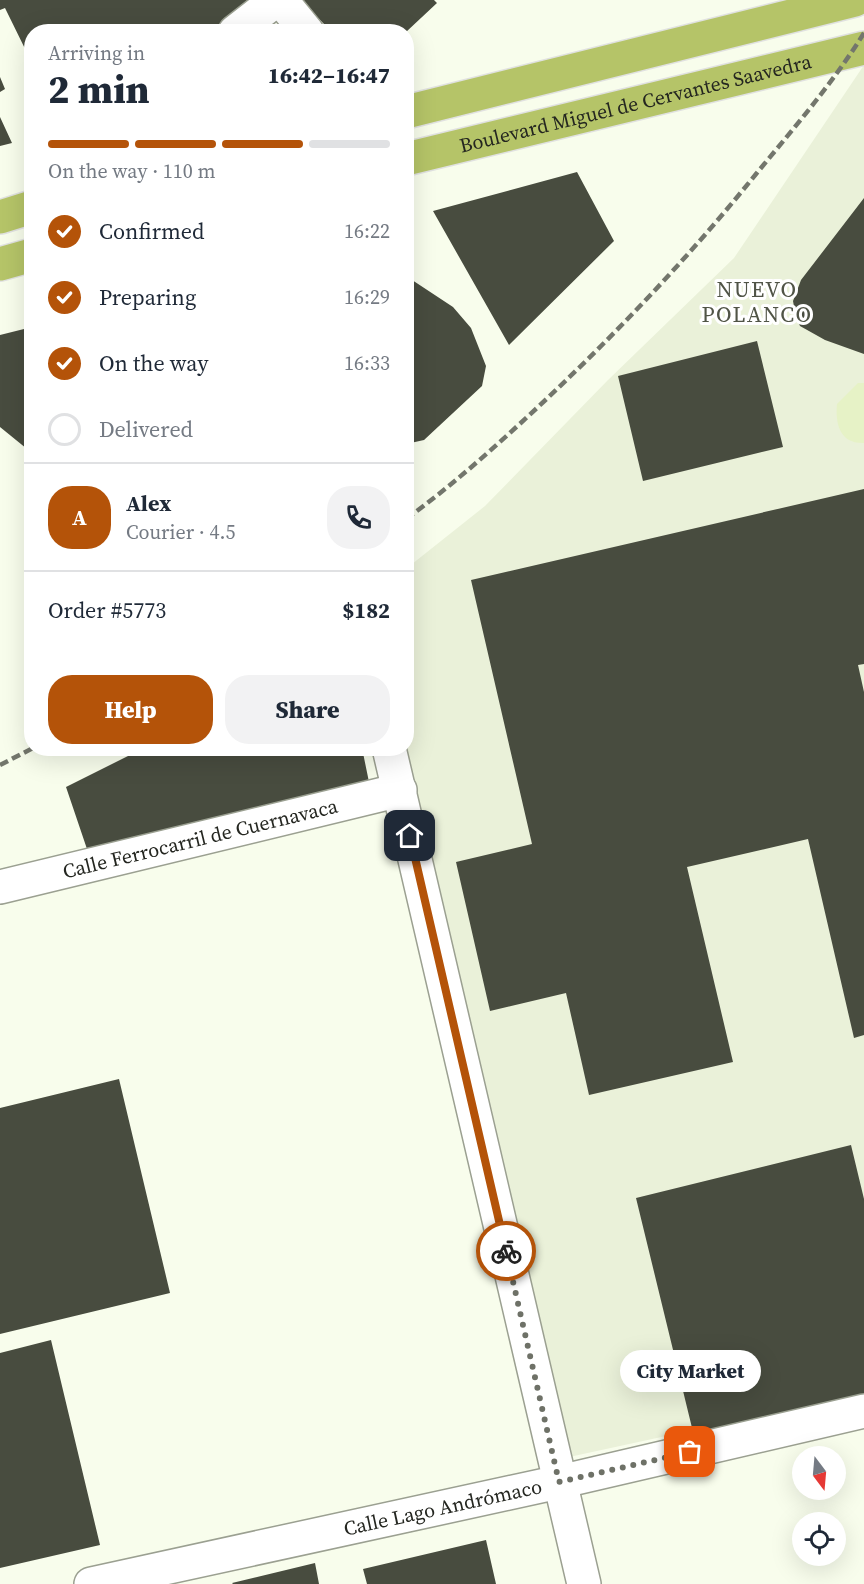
<!DOCTYPE html>
<meta charset="utf-8">
<style>
:root{--surface:#fff;--page:#f2f2f3;--text:#1f2937;--muted:#747a83;--line:#e0e1e3;--accent:#b45309}
body{margin:0;font-family:"Source Serif 4",serif;background:var(--page);color:var(--text);height:100vh;display:flex;flex-direction:column;font-size:22px;white-space:nowrap}
*{box-sizing:border-box;margin:0}
p{font-size:20px;color:var(--muted)}
.icon{flex:none;width:33px;height:33px;fill:none;stroke:currentColor;stroke-width:2;stroke-linecap:round;stroke-linejoin:round}
.map{position:relative;flex:1;overflow:hidden}
.details{position:absolute;left:24px;top:24px;width:390px;height:732px;display:flex;flex-direction:column;background:var(--surface);border-radius:24px;box-shadow:0 6px 24px #0002}
.details>*{flex:none}
.needle{width:39px;rotate:164deg}
.controls{position:absolute;left:792px;top:1446px;display:grid;gap:12px}
.controls a{display:grid;place-items:center;width:54px;height:54px;border-radius:50%;background:var(--surface);box-shadow:0 6px 24px #0002;font-size:30px}
.pin{position:absolute;display:grid;place-items:center;width:51px;height:51px;color:#fff;margin:-26px;border-radius:12px;box-shadow:0 3px 9px #0006}
.courier{position:absolute;display:grid;place-items:center;width:60px;height:60px;margin:-30px;border:4px solid #b45309;border-radius:50%;background:#fff;color:#222;box-shadow:0 2px 8px #0007}
.bubble{position:absolute;height:42px;border-radius:21px;background:var(--surface);box-shadow:0 6px 24px #0002;font-size:20px;font-weight:800;line-height:42px;text-align:center}
.summary em{font-style:normal;font-weight:800}
.summary div{display:flex;flex-direction:column-reverse}
.summary{display:flex;align-items:center;justify-content:space-between;height:102px;padding:0 24px}
h1{font-size:39px;font-weight:800;line-height:45px}
.bar{display:grid;grid-template-columns:repeat(4,1fr);gap:9px 6px;align-content:center;height:72px;padding:0 24px}
.bar i{height:8px;border-radius:4px;background:var(--line)}
.bar .selected{background:var(--accent)}
.bar p{grid-column:span 4}
.line{display:flex;align-items:center;gap:15px;padding:0 24px;border-top:2px solid var(--line)}
.line div{flex:1}
.round{display:grid;place-items:center;flex:none;width:63px;height:63px;border-radius:24px;background:var(--page)}
ol{padding:0 24px;list-style:none}
li{display:flex;align-items:center;gap:18px;height:66px}
li p{margin-inline-start:auto}
li .icon{padding:6px;border-radius:50%;background:var(--accent);color:#fff;stroke-width:4}
li:last-child{color:var(--muted)}
li i{width:33px;height:33px;border:3px solid var(--line);border-radius:50%}
.action{display:flex;gap:12px;margin-top:auto;padding:12px 24px}
.action a{flex:1;height:69px;border-radius:24px;background:var(--accent);color:#fff;font-size:24px;font-weight:800;line-height:69px;text-align:center}
.action a+a{background:var(--page);color:var(--text)}
.map>svg:first-child{display:block}
</style>
<div class="map">
<svg width="864" height="1584" viewBox="0 0 864 1584">
<rect width="100%" height="100%" fill="#f8fdec"/>
<!-- built -->
<path fill="#eaf1d9" d="M 864,65 L 864,1393 L 560,1459 L 388,749 L 406,748 L 407,568 L 485,506 L 608,380 L 734,258 Z"/>
<!-- green -->
<path fill="#e6f2c6" d="M 858,383 L 864,383 L 864,443 C 840,444 835,424 837,404 Z"/>
<!-- building -->
<path fill="#484c3f" d="M 0,0 L 255,0 L 210,32 L 32,32 L 32,63 L 5,8 L 0,10 Z
M 300,0 L 434,0 L 437,3 L 406,32 L 332,32 Z
M 0,77 L 5,89 L 0,92 Z
M 0,117 L 12,143 L 0,146 Z
M 577,172 L 614,241 L 509,345 L 433,211 Z
M 864,198 L 864,354 L 825,340 L 800,326 L 796,317 L 793,301 L 801,280 Z
M 406,276 L 453,307 L 471,328 L 486,366 L 482,386 L 424,440 L 406,444 Z
M 32,327 L 32,453 L 0,427 L 0,335 Z
M 757,341 L 783,447 L 643,481 L 618,376 Z
M 864,489 L 864,664 L 858,665 L 864,692 L 864,1035 L 854,1038 L 808,839 L 687,867 L 733,1062 L 589,1095 L 566,993 L 490,1011 L 456,862 L 532,844 L 471,580 Z
M 144,748 L 362,748 L 369,782 L 87,849 L 66,787 Z
M 119,1079 L 170,1293 L 0,1334 L 0,1108 Z
M 851,1145 L 864,1199 L 864,1394 L 694,1436 L 636,1198 Z
M 51,1340 L 100,1545 L 0,1568 L 0,1353 Z
M 486,1540 L 496,1584 L 367,1584 L 363,1569 Z
M 315,1563 L 319,1584 L 233,1584 L 232,1583 Z"/>
<g fill="none" stroke-linecap="round" stroke-linejoin="round">
<defs>
<g id="minor">
<path d="M 281,0 L 307,32"/>
<path d="M 235,32 L 276,0"/>
<path d="M 389,748 L 584,1584"/>
<path id="s1" d="M 0,887 L 400,790"/>
<path id="s2" d="M 91,1584 L 559,1482 L 864,1411"/>
</g>
<g id="major">
<path d="M 406,112 L 855,0"/>
<path id="s3" d="M 406,159 L 864,48"/>
<path d="M 0,217 L 32,207"/>
<path d="M 0,264 L 32,255"/>
</g>
</defs>
<!-- minor casing -->
<use href="#minor" stroke="#9ba091" stroke-width="36"/>
<!-- major casing -->
<use href="#major" stroke="#e0e1e0" stroke-width="36"/>
<!-- minor -->
<use href="#minor" stroke="#fff" stroke-width="33"/>
<!-- major -->
<use href="#major" stroke="#b5c468" stroke-width="33"/>
<!-- rail -->
<path stroke="#73766c" stroke-width="4.5" stroke-dasharray="9 4.5" stroke-linecap="butt" d="M 406,519 C 453,485 496,446 538,407 C 616,334 689,257 756,174 C 793,129 833,83 864,33
M 0,765 L 33,748"/>
</g>
<g fill="none" stroke-linecap="round" stroke-linejoin="round">
<!-- done -->
<path stroke="#6e7167" stroke-width="6" stroke-dasharray="0 10.8" d="M 506,1251 L 559,1482 L 690,1452"/>
<!-- route -->
<path stroke="#b45309" stroke-width="8" d="M 410,836 L 506,1251"/>
</g>
<g text-anchor="middle" stroke-width="6" stroke-linejoin="round" paint-order="stroke">
<!-- street labels -->
<g font-size="20" fill="#242620" stroke="#fff">
<text dy="7" stroke="none"><textPath href="#s3" startOffset="236">Boulevard Miguel de Cervantes Saavedra</textPath></text>
<text dy="7" stroke="none"><textPath href="#s1" startOffset="206">Calle Ferrocarril de Cuernavaca</textPath></text>
<text dy="7" stroke="none"><textPath href="#s2" startOffset="360">Calle Lago Andrómaco</textPath></text>
</g>
<!-- quarter labels -->
<g font-size="22" letter-spacing="1.5" fill="#505446" stroke="#fff">
<text x="757" y="297">NUEVO<tspan x="757" dy="25">POLANCO</tspan></text>
</g>
</g>
</svg>
<div class="controls">
<a><svg class="needle" viewBox="-14 -14 28 28"><path d="M0-13l5 13h-10z" fill="#e53935"/><path d="M0 13l5-13h-10z" fill="#747a83"/></svg></a>
<a><svg class="icon" aria-label="locate" viewBox="0 0 24 24"><circle cx="12" cy="12" r="6"/><path d="M12 2v4M12 18v4M2 12h4M18 12h4"/></svg></a>
</div>
<div class="pin" style="left:690px;top:1452px;background:#ea580c"><svg class="icon" aria-label="bag" viewBox="0 0 24 24"><path d="M5 8h14l-1 12H6zM9 8a3 3 0 0 1 6 0"/></svg></div>
<div class="pin" style="left:410px;top:836px;background:#1f2937"><svg class="icon" aria-label="home" viewBox="0 0 24 24"><path d="M3 11l9-7 9 7M6 9v11h12V9"/></svg></div>
<div class="courier" style="left:506px;top:1251px"><svg class="icon" aria-label="bike" viewBox="0 0 24 24"><circle cx="6" cy="16" r="4"/><circle cx="18" cy="16" r="4"/><path d="M6 16l4-8h5l3 8M10 8l3 8H6M13 5h3"/></svg></div>
<div class="bubble" style="left:620px;top:1350px;width:141px">City Market</div>
<section class="details">
<div class="summary"><div><h1>2 min</h1><p>Arriving in</p></div><em>16:42–16:47</em></div>
<div class="bar"><i class="selected"></i><i class="selected"></i><i class="selected"></i><i></i><p>On the way · 110 m</p></div>
<ol>
<li><svg class="icon" aria-label="check" viewBox="0 0 24 24"><path d="M5 12l5 5 9-10"/></svg>Confirmed<p>16:22</p></li>
<li><svg class="icon" aria-label="check" viewBox="0 0 24 24"><path d="M5 12l5 5 9-10"/></svg>Preparing<p>16:29</p></li>
<li><svg class="icon" aria-label="check" viewBox="0 0 24 24"><path d="M5 12l5 5 9-10"/></svg>On the way<p>16:33</p></li>
<li><i></i>Delivered</li>
</ol>
<div class="line" style="height:108px"><b class="round" style="background:var(--accent);color:#fff">A</b><div><b>Alex</b><p>Courier · 4.5</p></div><a class="round"><svg class="icon" aria-label="phone" viewBox="0 0 24 24"><path d="M5 4h4l2 5-3 2q2 4 5 5l2-3 5 2v4C11 20 4 13 5 4z"/></svg></a></div>
<div class="line" style="height:78px"><div>Order #5773</div><b>$182</b></div>
<div class="action"><a>Help</a><a>Share</a></div>
</section>
</div>
